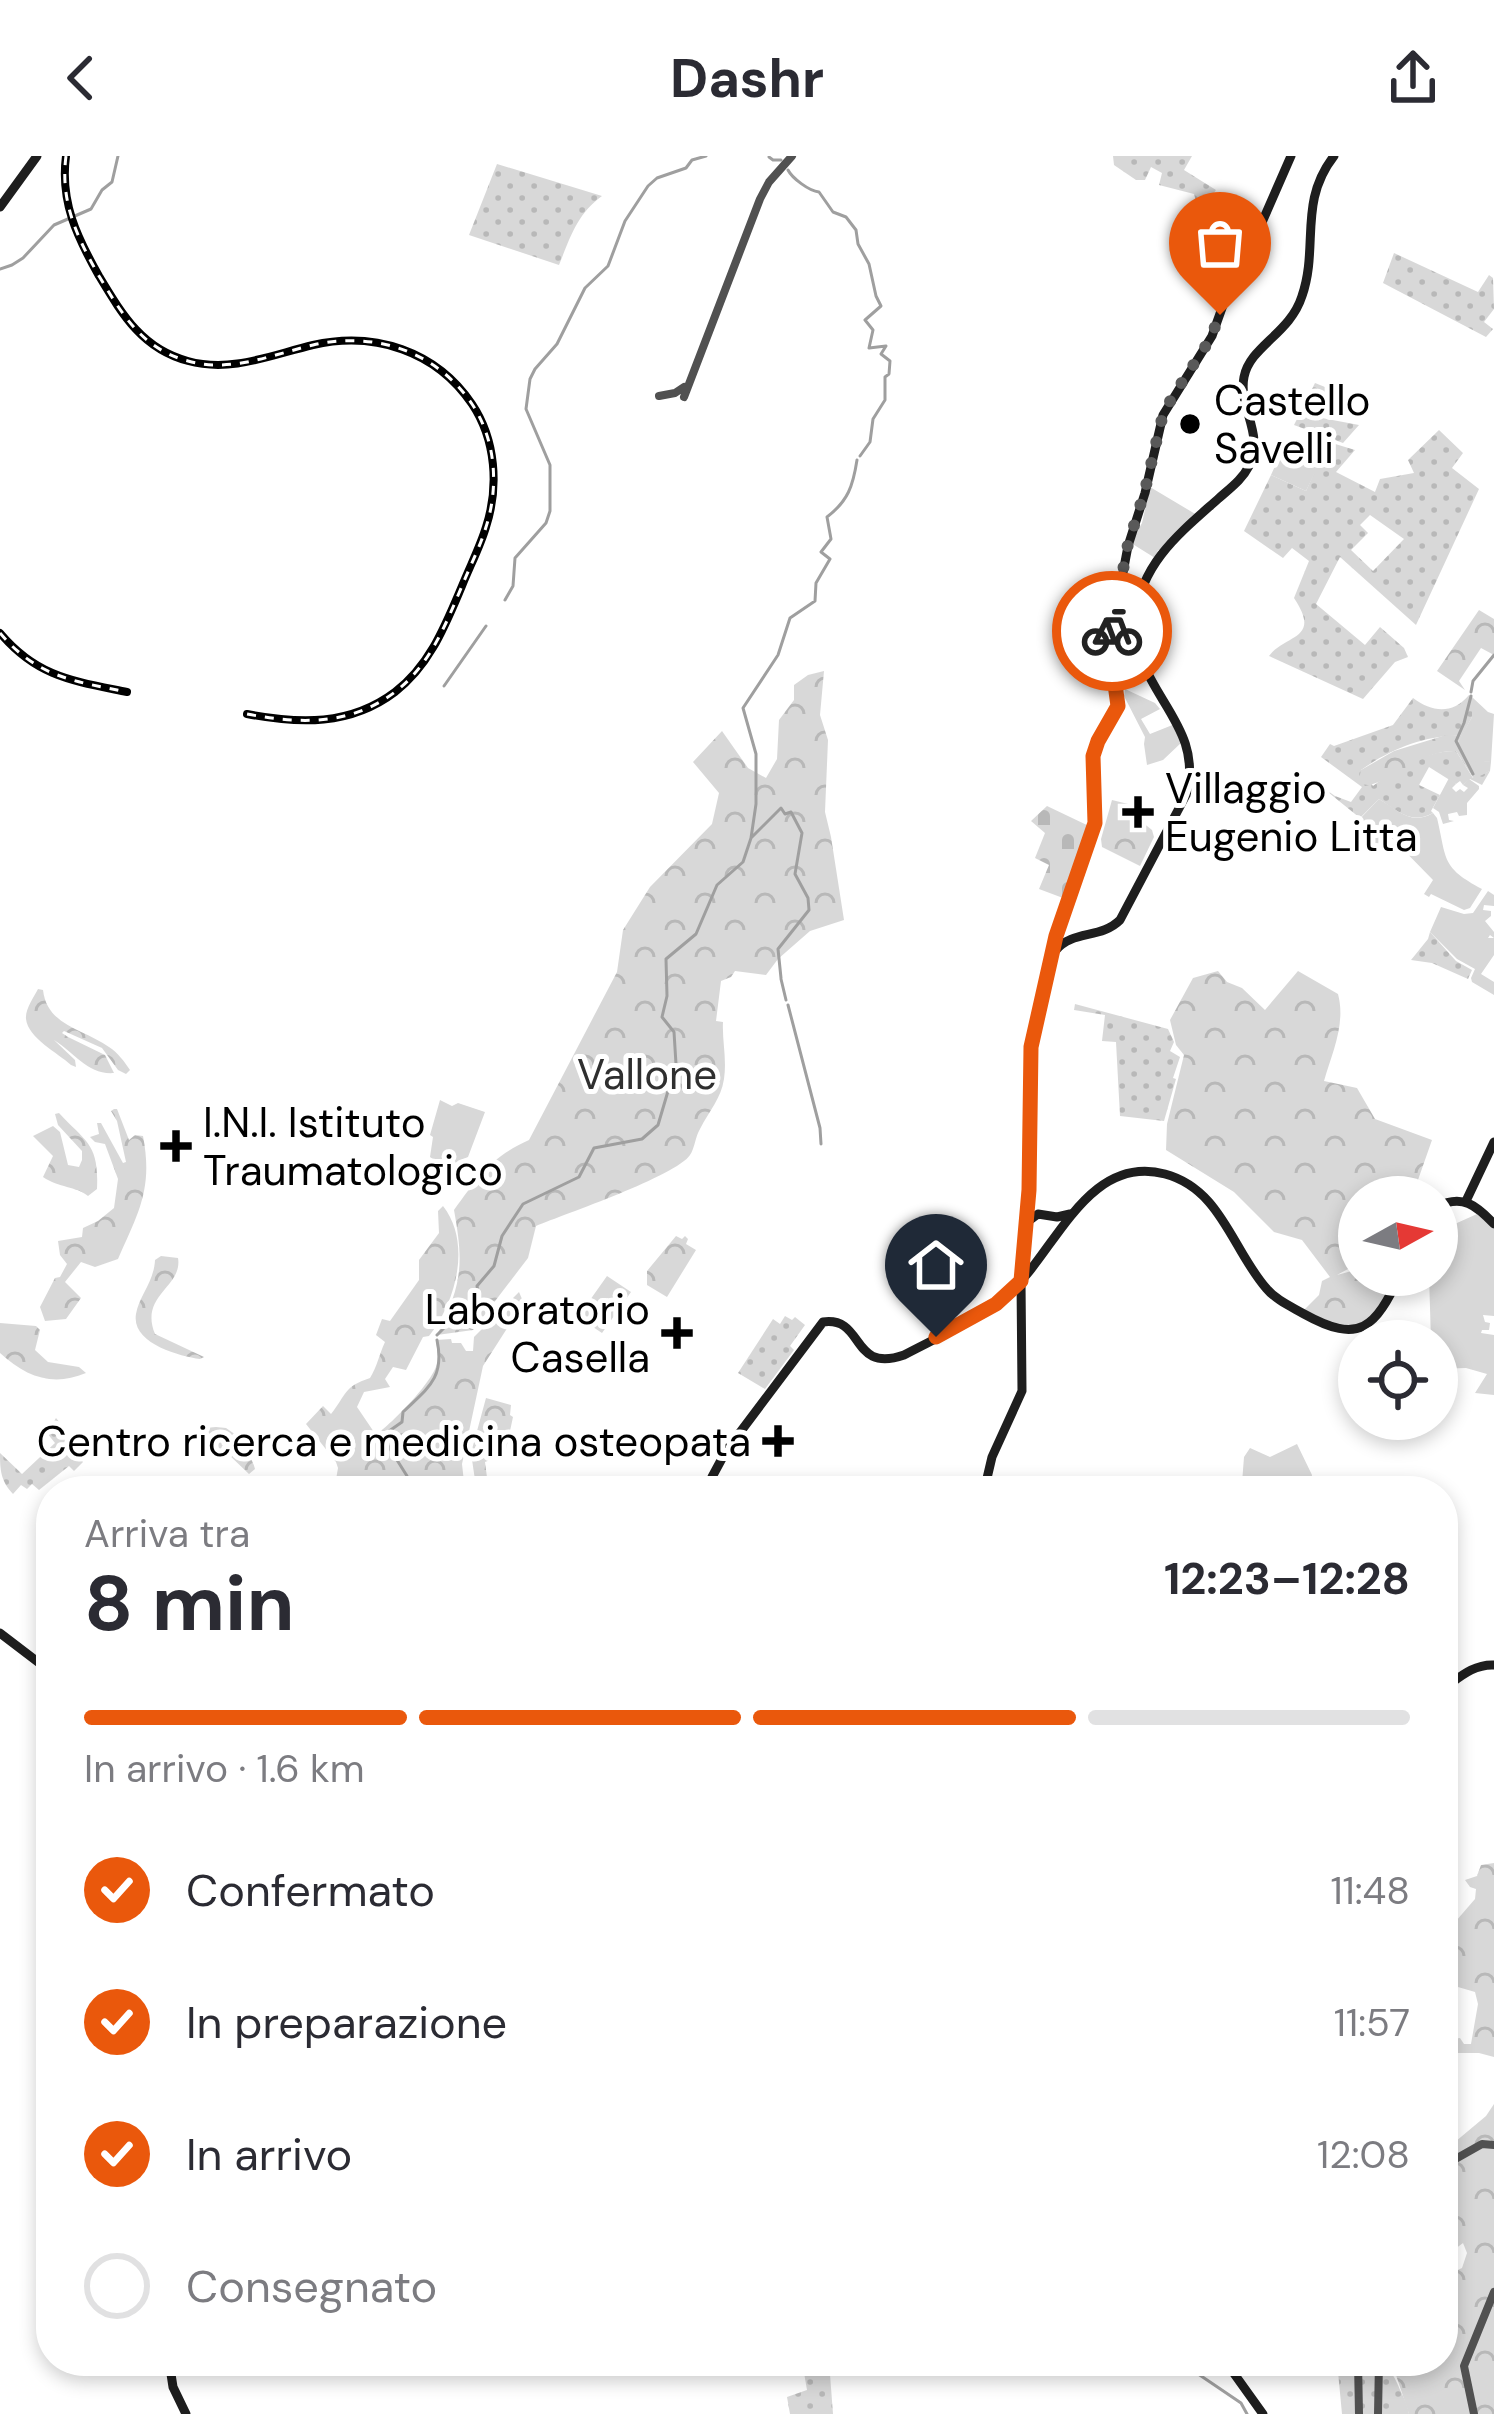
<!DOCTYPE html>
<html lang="it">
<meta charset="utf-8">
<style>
:root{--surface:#fff;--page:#f2f2f3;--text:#2b2b33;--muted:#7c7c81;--line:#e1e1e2;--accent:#ea580c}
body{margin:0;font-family:"DM Sans",sans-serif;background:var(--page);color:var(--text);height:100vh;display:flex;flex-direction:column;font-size:45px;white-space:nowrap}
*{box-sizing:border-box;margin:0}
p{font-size:39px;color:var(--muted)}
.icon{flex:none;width:66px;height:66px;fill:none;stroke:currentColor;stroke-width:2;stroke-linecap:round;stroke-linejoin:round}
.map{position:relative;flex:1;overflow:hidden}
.sheet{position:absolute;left:36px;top:1320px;width:1422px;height:900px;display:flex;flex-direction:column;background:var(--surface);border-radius:48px;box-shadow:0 6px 18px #0003}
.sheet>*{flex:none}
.needle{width:78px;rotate:82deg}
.tools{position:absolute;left:1338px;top:1020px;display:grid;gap:24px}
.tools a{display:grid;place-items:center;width:120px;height:120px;border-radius:50%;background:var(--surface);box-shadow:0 6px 18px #0003;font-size:60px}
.pin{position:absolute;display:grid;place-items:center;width:102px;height:102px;color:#fff;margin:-123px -51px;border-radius:50% 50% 50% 0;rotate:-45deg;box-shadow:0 0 12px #0007}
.pin .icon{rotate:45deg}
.courier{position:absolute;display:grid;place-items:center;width:120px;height:120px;margin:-60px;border:9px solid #ea580c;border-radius:50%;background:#fff;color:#222;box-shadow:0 3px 15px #0007}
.summary em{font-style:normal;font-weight:700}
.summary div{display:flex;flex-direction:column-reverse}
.summary{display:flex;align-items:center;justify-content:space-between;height:204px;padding:0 48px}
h1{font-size:78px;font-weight:700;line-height:90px}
.bar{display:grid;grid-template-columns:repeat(4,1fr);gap:18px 12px;align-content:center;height:144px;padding:0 48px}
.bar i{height:15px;border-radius:9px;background:var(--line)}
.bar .active{background:var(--accent)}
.bar p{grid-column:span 4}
ol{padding:0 48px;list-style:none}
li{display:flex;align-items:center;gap:36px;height:132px}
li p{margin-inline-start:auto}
li .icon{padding:12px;border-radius:50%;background:var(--accent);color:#fff;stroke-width:4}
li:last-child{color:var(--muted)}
li i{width:66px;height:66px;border:6px solid var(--line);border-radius:50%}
header{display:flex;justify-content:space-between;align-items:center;height:156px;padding:0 48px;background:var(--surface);font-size:54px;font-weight:700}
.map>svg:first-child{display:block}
</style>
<header><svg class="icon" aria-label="back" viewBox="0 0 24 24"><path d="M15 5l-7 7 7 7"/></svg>Dashr<svg class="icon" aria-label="share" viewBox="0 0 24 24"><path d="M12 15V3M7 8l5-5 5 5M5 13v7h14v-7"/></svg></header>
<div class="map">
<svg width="1494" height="2258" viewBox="0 0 1494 2258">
<defs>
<pattern id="grass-dots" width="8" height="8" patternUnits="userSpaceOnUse" patternTransform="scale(3)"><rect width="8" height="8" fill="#d8d8d8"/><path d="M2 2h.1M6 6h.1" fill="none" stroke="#b8b8b8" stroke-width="1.8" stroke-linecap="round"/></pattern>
<pattern id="forest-crowns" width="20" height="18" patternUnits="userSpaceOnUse" patternTransform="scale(3)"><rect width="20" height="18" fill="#d8d8d8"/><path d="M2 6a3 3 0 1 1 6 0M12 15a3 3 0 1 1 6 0" fill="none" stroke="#b8b8b8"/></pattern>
<pattern id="cemetery-stones" width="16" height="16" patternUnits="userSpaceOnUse" patternTransform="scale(3)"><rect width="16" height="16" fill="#d8d8d8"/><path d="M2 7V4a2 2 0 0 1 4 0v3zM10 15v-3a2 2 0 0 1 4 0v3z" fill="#b8b8b8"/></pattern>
</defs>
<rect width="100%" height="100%" fill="#fff"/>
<!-- grass -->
<path fill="url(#grass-dots)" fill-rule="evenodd" d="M 1113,0 L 1192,0 L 1184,14 L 1216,34 L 1201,54 L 1197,49 L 1194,38 L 1159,29 L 1162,17 L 1151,11 L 1145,24 L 1136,24 L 1114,9 Z
M 497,8 L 602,40 C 577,58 570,82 559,109 L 469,79 Z
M 1394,97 L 1478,136 L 1489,119 L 1493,122 L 1494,153 L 1484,166 L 1493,173 L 1486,181 L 1383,127 Z
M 1315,227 L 1335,235 L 1322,262 L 1359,269 L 1343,287 L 1294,269 Z
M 1439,274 L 1463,297 L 1452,312 L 1479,333 L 1416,469 L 1340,401 L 1316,448 L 1365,489 L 1380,471 L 1404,492 L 1408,501 L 1395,506 L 1363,543 L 1269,500 C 1286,478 1322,484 1294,442 L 1309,405 L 1292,392 L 1283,402 L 1244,375 L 1271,319 L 1306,335 L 1318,308 L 1284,290 L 1288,282 L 1325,300 L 1332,287 L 1355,294 L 1336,316 L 1375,336 L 1380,323 L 1414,317 L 1408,304 ZM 1370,359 L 1404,383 L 1373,415 L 1351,394 L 1368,377 L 1360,369 Z
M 1469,539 L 1472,541 L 1472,561 L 1462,580 C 1427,578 1389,594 1361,614 L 1373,630 C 1395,613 1428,594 1456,595 L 1473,622 L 1490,615 L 1482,629 L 1470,623 L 1463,629 L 1460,625 L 1456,628 L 1429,611 L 1419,629 L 1440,639 L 1431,655 L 1433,657 C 1412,669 1397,655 1379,643 L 1360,662 L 1318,628 L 1335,640 L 1351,646 L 1362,631 L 1321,601 L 1330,588 L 1334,590 L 1393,569 L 1413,542 C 1432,556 1452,559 1469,539 Z
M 1430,776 L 1456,805 L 1472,814 L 1468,823 L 1432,807 L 1411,804 L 1428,783 Z
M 1075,848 L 1168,873 L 1174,886 L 1170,895 L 1180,901 L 1173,922 L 1176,923 L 1164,965 L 1120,960 L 1116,886 L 1102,885 L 1105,859 L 1074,854 Z
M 785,1160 L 792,1164 L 795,1161 L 805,1169 L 790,1190 L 794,1194 L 765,1233 L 738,1217 L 773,1163 L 780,1168 Z
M 56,1262 L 75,1285 L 72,1290 L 83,1306 L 74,1315 L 69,1310 L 39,1334 L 32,1328 L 27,1333 L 21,1329 L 13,1338 C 1,1325 0,1315 0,1297 L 22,1318 L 55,1287 L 47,1277 Z
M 802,2205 L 829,2205 L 833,2258 L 790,2258 L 787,2241 L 807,2234 Z
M 1337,2205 C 1364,2205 1386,2199 1398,2229 C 1402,2239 1407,2246 1409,2258 L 1342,2258 Z"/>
<!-- forest -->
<path fill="url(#forest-crowns)" d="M 1479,454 L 1494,463 L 1494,499 L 1481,492 L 1459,525 L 1465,534 L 1437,515 Z
M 824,515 L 820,559 L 828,584 L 825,656 L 831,681 L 844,764 L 810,775 L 778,803 L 766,819 L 735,815 L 731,821 L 721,825 L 716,865 L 723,866 C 722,885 727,903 724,923 C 721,943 709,955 700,973 C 695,981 695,992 690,999 C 676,1020 565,1058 536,1070 L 528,1102 L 473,1174 L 437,1179 C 462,1128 464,1109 454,1054 C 478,1021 491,1001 529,984 L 617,816 L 623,774 L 650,731 L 712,668 L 719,637 L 693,606 L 722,575 L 748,612 L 766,622 L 777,603 L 779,564 L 794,544 L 794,529 L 808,519 Z
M 1446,579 L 1462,580 L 1458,586 L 1475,604 L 1491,606 L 1490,615 L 1474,623 L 1456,595 C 1420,594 1395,625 1365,630 L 1359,623 L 1361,614 L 1394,595 Z
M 1112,644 L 1132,649 L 1133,646 L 1145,647 L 1142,666 L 1152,674 L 1154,681 L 1140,710 L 1102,691 L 1101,683 Z
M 1218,815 L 1227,826 L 1242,832 L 1265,854 L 1298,815 L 1338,838 C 1346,868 1332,897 1324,925 L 1357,932 L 1375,963 L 1432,984 L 1412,1041 L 1359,1041 L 1359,1107 L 1337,1119 L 1359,1113 L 1359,1119 L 1381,1119 L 1393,1129 C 1365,1181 1352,1174 1303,1155 L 1319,1139 L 1322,1125 L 1330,1121 L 1302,1084 L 1274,1076 L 1234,1036 L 1166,994 L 1167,968 L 1184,899 L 1176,889 L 1170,864 L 1193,822 Z
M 38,833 L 43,834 C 47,870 84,873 109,891 C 118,897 124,905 130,914 L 126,918 L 118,914 L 102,892 L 64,875 L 62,877 L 68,881 L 105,899 L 114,917 C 88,919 75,897 54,884 L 75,904 L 76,911 L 71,909 C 58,897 28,882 26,863 C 25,853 34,841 38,833 Z
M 114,953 L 117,953 L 129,984 L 135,979 L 143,980 C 153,1032 139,1056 118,1103 L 95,1111 L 81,1106 L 65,1126 L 81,1142 L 66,1163 L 45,1165 L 40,1151 L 55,1122 L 60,1121 L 67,1108 L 60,1099 L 58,1085 L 82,1081 L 83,1072 L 98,1065 L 114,1052 L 118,1023 L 105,988 L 95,986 L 90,981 L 99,978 L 97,967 L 101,967 L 123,1007 L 126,1006 L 117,965 L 111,955 Z
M 59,957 C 87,987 99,988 97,1033 L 88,1040 C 76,1030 59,1032 43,1021 L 53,1000 L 33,980 L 53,970 L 60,976 L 68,1009 L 79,1011 L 82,1004 L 82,995 L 58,969 L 55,958 Z
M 443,1050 C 472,1087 456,1146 429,1180 L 423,1181 L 406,1214 L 393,1211 L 385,1223 L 390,1231 L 364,1236 L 357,1251 L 376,1279 C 392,1267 437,1223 438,1203 C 439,1197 436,1190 436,1184 L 451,1183 L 452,1187 L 461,1187 L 466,1195 L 473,1195 L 474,1181 L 519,1136 L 522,1143 L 513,1163 L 483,1210 L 462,1308 L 465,1335 L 334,1335 L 338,1312 L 336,1306 L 306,1268 L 323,1250 L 331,1258 C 347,1238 343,1231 370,1222 C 377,1211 379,1199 385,1186 L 376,1179 L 382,1163 L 390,1165 L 419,1124 L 419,1104 L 439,1077 L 438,1055 Z
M 676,1080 L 682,1083 L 685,1080 L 688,1083 L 686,1088 L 696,1094 L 667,1141 L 647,1129 L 647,1115 Z
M 161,1100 L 178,1102 C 183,1131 139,1139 155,1178 L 204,1201 L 200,1203 C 179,1200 131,1187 136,1158 C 139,1140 154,1126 155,1104 Z
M 0,1167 L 36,1170 L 40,1174 L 35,1194 L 48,1206 L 79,1211 L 86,1217 C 53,1231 26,1221 0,1197 Z
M 486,1242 L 511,1249 L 510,1259 L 513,1261 L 505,1298 L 485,1306 L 488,1329 L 475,1324 L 471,1297 Z
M 216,1271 L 226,1272 L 239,1281 C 242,1293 253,1302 255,1313 L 249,1318 L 227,1297 L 202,1287 L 200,1283 L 205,1272 Z
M 1494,1707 L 1494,1901 L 1479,1897 L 1446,1897 L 1443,1895 L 1443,1884 L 1460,1882 L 1464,1888 L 1471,1888 L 1478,1848 L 1475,1836 L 1458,1831 L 1443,1847 L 1443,1780 L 1475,1743 L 1476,1733 L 1470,1731 L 1465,1724 L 1477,1720 L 1481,1709 Z
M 1494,1948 L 1494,2258 L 1409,2258 L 1396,2219 L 1389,2214 L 1386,2218 L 1382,2217 L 1382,2205 L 1443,2205 L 1443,2121 L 1462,2112 L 1467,2097 L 1463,2087 L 1443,2102 L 1443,1996 L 1486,1960 Z"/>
<!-- cemetery -->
<path fill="url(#cemetery-stones)" d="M 1047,650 L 1091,671 L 1063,742 L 1039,733 L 1049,709 L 1035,702 L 1045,677 L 1031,665 Z"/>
<!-- garden -->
<path fill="#d8d8d8" d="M 1284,290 L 1319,308 L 1306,335 L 1271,319 Z
M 1150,331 L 1197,359 L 1161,394 L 1158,394 L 1155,402 L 1131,387 L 1142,367 Z
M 1125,533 L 1155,547 L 1160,553 L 1141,563 L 1150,578 L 1175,568 L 1182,586 L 1163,604 L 1147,609 L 1144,588 L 1145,581 L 1124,540 Z
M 1472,541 L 1488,556 L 1494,558 L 1491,606 L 1468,605 L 1458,586 L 1472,561 Z
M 1449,622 L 1456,628 L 1452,632 L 1456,636 L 1460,633 L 1464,636 L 1468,632 L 1463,629 L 1469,623 L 1479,630 L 1479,633 L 1467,647 L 1467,659 L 1459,660 L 1457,656 L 1448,658 L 1449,664 L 1454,665 L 1443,668 L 1439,656 L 1433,652 Z
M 1379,643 C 1398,654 1411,670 1433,657 L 1437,662 C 1447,704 1441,711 1482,733 L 1470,752 L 1464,754 L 1431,738 L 1429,741 L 1424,738 L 1433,724 L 1388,678 L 1375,691 L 1354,669 Z
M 1488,735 L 1494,739 L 1494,750 L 1484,749 L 1483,754 L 1491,755 L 1491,760 L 1485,765 L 1494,776 L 1494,782 L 1490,779 L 1488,782 L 1494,782 L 1494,799 L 1481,818 L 1494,826 L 1494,839 L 1472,826 L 1471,822 L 1475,813 L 1457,803 L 1430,776 L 1441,751 L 1464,758 L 1473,757 Z
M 440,944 L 452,950 L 458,947 L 485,956 L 468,1001 L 463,1003 L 456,1017 L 453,1018 L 430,1001 L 433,981 L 430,979 Z
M 1477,1058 L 1494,1073 L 1494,1160 L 1483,1159 L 1485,1166 L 1490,1167 L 1489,1174 L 1482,1174 L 1481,1177 L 1494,1179 L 1494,1239 L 1475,1237 L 1487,1218 L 1466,1212 L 1437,1213 L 1437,1185 L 1431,1185 L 1429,1119 L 1437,1119 L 1437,1076 Z
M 607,1120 L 631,1136 L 602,1177 L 578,1161 Z
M 1297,1288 L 1312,1319 L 1310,1335 L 1279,1335 L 1270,1323 L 1242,1327 L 1244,1301 L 1250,1292 L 1270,1301 Z"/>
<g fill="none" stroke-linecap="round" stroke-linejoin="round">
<!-- stream -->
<path stroke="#9f9f9f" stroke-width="3" d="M 769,1 L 773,4 L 781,4
M 788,14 C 792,22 809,35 819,36 L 833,56 L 846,61 L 856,74 L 858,88 L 869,108 L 876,140 L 881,150 L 865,164 L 873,174 L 869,192 L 886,190 L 881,198 L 890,205 L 889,218 L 885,221 L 885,244 L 873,263 L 870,286 L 860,300
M 0,113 L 12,109 L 23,102 L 54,69 L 91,53 L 102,34 L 112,26 L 118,0
M 505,444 L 513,430 L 515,402 L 546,367 L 550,355 L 550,309 L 526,253 L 530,223 L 535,213 L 557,188 L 585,132 L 608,110 L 625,65 L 648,30 L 657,22 L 686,12 L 692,4 L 706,0
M 444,530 L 486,470
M 1471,536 L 1473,525 L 1494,499
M 1471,540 L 1464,567 L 1456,585 L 1473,618
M 752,681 L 781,652 L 785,658 L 791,656 L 802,677 L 795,718 L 808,742 L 809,754 L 778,793 L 781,822
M 781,823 L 786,844
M 788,849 L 820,972 L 821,988
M 437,1179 L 453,1163 L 470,1161 L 481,1151 L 477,1130 L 494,1110 L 502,1080 L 523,1048 L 579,1021 L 594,992 L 642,983 L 658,969 L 676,908 L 674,876 L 662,861 L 667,840 L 666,803 L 696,778 L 717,729 L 743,706 L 751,682 L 756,648 L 756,598 L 743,552 L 778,499 L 790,462 L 815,445 L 816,427 L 830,403 L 821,396 L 831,383 L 827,361 C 848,345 853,330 857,304
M 405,1335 L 407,1320 L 382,1280 L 402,1266 L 403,1256 C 428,1232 445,1222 437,1184
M 1179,2205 L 1241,2247 L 1247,2258"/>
<!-- tertiary -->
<path stroke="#515151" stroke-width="8" d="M 659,240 L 675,237 L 684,231
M 684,241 L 760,43 L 769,26 L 792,0
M 1443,2010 L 1482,1988 L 1494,1989
M 1358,2205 L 1359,2258
M 1378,2258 L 1379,2205
M 1474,2258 L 1464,2210 L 1494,2136"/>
<!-- secondary -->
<path stroke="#1e1e1e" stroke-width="9" d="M 0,51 L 37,0
M 1056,794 C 1073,774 1101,783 1120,764 L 1186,639 C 1207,565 1129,534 1136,460 C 1141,407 1181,376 1218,343 C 1229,333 1242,324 1249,310 C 1265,278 1238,252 1244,221 C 1250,190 1290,178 1302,140 C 1319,91 1298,46 1334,0
M 1466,1045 L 1494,986
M 1437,1051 C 1462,1037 1477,1050 1494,1068
M 1026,1067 L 1038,1058 L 1057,1061 L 1070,1058
M 709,1335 L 712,1321 L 726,1295 L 823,1166 C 865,1160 850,1218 904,1199 C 938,1181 977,1164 1007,1139 C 1054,1100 1086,997 1165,1018 C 1221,1033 1232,1093 1266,1132 C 1276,1144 1290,1150 1304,1158 C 1360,1189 1375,1172 1400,1119
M 984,1335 L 992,1301 L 1022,1235 L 1021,1125 L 1029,1034 L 1031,891 L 1056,780 L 1095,667 L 1093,600 L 1098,585 L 1118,550 L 1110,486 L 1128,390 L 1145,337 L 1163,259 L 1212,180 L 1232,124 L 1256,80 L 1291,0
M 0,1477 L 51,1516
M 1443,1533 C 1459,1522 1473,1508 1494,1509
M 169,2205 L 173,2231 L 186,2258
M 1225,2205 L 1263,2258"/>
<defs>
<path id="rail" d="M 66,0 C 60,46 77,81 99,120 C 122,158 142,193 188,205 C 231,217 271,199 313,189 C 375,175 436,195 472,248 C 496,284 499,331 486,371 C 480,391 470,410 462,430 C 445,470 430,509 395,536 C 350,570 299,568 247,558
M 0,477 C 37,521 73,525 127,536"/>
</defs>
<!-- rail casing -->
<use href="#rail" stroke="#000" stroke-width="8"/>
<!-- rail -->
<use href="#rail" stroke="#fff" stroke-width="3" stroke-dasharray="9" stroke-linecap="butt"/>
</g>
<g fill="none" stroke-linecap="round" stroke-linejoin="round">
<!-- done -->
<path stroke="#595959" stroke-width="12" stroke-dasharray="0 21.6" d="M 1112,475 L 1127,392 L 1145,334 L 1161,266 L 1171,243 L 1209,185 L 1220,159"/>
<!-- route -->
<path stroke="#ea580c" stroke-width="15" d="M 936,1181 L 996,1148 L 1021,1125 L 1029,1034 L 1031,891 L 1056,780 L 1095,667 L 1093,600 L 1098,585 L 1118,550 L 1110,492 L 1112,475"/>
</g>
<!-- markers -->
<g fill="#000" stroke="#fff" stroke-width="4.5">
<circle cx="1190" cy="268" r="12"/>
<path d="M1132 638h12v12h12v12h-12v12h-12v-12h-12v-12h12z"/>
<path d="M170 972h12v12h12v12h-12v12h-12v-12h-12v-12h12z"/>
<path d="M671 1159h12v12h12v12h-12v12h-12v-12h-12v-12h12z"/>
<path d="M772 1267h12v12h12v12h-12v12h-12v-12h-12v-12h12z"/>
</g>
<g text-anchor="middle" stroke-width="10" stroke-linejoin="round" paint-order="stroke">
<!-- poi labels -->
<g font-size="42" fill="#000" stroke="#fff" text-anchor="start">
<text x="1214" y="259">Castello<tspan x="1214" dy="48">Savelli</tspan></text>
<text x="1165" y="647">Villaggio<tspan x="1165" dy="48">Eugenio Litta</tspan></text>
<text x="203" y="981">I.N.I. Istituto<tspan x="203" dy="48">Traumatologico</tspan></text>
<text x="650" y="1168" text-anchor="end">Laboratorio<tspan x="650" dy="48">Casella</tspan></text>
<text x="751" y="1300" text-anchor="end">Centro ricerca e medicina osteopata</text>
</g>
<!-- park labels -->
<g font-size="42" fill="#2f2f2f" stroke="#fff">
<text x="647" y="933">Vallone</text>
</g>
</g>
</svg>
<div class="tools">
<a><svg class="needle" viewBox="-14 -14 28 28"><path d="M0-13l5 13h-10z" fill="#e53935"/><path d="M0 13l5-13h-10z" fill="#7c7c81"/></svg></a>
<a><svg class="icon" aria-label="locate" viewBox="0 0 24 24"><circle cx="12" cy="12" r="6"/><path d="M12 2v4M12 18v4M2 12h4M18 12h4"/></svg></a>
</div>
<div class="pin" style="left:1220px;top:159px;background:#ea580c"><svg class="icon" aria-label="bag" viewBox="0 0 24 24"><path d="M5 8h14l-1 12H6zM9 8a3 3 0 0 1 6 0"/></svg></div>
<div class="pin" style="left:936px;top:1181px;background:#1f2937"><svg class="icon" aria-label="home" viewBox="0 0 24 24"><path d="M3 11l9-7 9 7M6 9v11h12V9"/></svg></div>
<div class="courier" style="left:1112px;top:475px"><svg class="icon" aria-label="bike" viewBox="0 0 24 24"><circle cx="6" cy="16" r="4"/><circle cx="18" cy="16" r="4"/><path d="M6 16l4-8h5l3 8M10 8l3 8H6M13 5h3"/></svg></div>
<section class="sheet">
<div class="summary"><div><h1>8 min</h1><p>Arriva tra</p></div><em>12:23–12:28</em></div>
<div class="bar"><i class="active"></i><i class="active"></i><i class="active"></i><i></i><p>In arrivo · 1.6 km</p></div>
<ol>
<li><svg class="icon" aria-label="check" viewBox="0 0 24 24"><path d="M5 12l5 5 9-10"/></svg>Confermato<p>11:48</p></li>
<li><svg class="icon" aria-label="check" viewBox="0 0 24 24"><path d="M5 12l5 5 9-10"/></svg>In preparazione<p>11:57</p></li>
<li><svg class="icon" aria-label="check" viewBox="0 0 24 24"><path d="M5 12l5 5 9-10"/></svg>In arrivo<p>12:08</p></li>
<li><i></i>Consegnato</li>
</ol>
</section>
</div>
